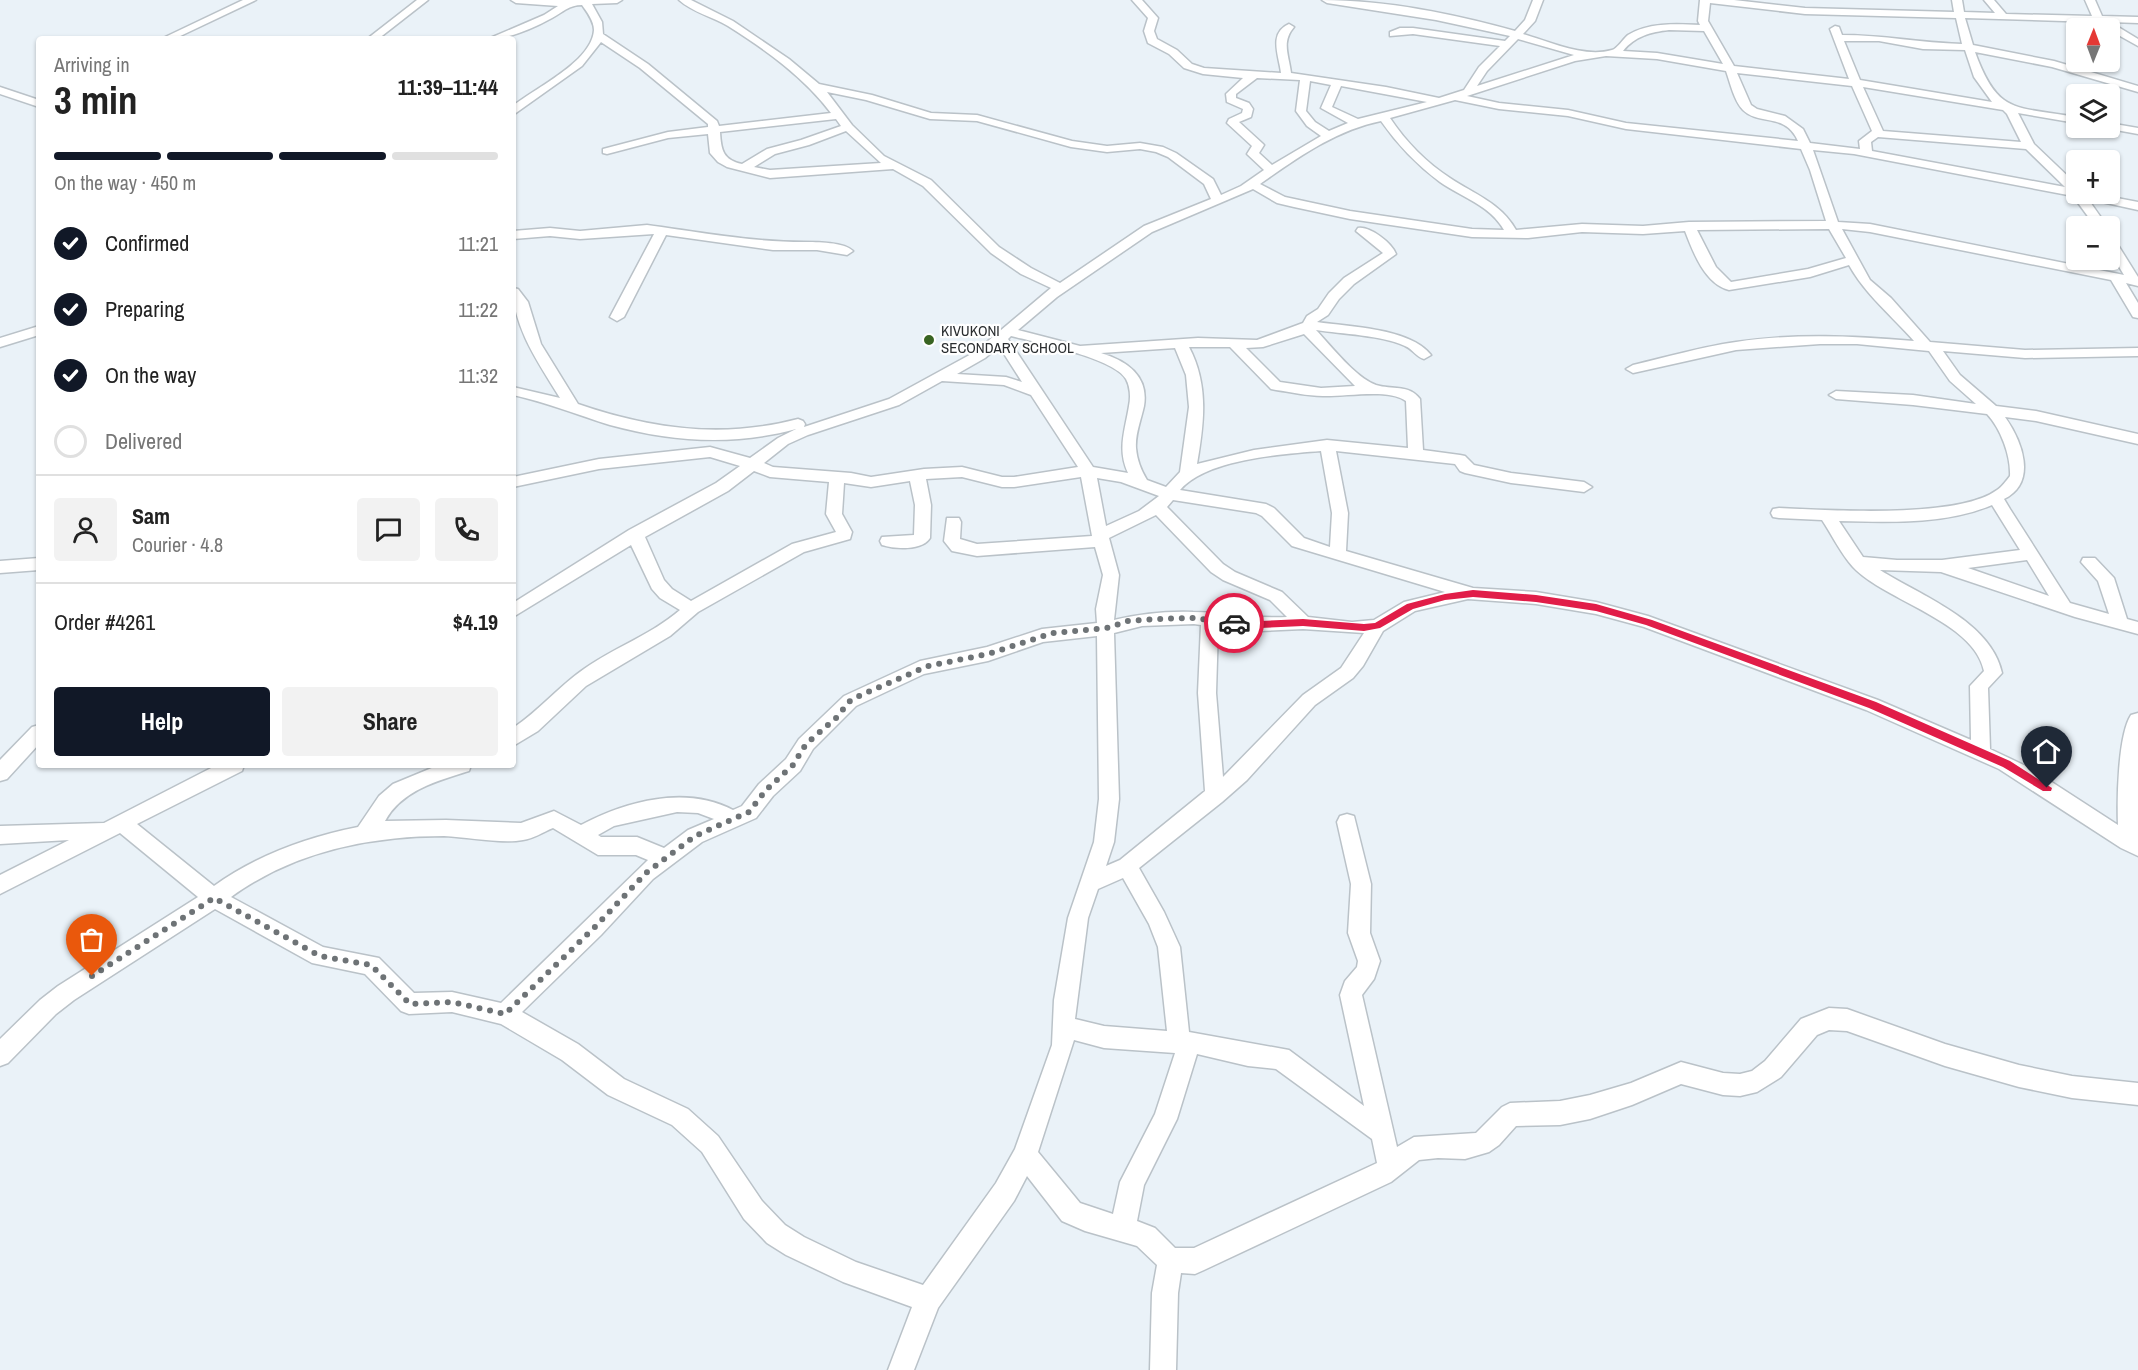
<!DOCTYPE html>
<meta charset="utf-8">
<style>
:root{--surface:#fff;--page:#f2f2f2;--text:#222;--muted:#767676;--line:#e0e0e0;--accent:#111827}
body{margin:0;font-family:"Archivo Narrow",sans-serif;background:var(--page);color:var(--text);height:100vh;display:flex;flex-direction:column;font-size:22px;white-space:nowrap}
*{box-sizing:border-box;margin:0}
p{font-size:20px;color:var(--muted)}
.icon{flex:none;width:33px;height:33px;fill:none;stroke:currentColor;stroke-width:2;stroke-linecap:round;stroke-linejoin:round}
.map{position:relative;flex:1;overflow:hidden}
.sheet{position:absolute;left:36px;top:36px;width:480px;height:732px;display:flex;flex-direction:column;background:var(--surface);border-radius:6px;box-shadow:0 2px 4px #0004}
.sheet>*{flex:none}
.needle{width:39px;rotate:1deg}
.fabs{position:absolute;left:2066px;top:18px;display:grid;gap:12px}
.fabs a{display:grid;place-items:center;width:54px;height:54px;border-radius:6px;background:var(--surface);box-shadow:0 2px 4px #0004;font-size:30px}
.pin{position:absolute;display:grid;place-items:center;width:51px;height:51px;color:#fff;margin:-62px -26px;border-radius:50% 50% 50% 0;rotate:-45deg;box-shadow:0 0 6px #0007}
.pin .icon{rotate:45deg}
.courier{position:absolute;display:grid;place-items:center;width:60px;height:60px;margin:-30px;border:4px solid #e11d48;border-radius:50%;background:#fff;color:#222;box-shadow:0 2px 8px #0007}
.headline em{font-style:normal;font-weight:700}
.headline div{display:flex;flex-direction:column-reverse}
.headline{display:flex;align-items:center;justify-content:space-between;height:102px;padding:0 18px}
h1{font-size:39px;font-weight:700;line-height:45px}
.bar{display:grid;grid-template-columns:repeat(4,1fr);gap:9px 6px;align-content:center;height:72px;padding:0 18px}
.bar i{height:8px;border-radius:4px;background:var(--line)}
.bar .on{background:var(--accent)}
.bar p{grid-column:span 4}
.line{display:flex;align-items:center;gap:15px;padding:0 18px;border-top:2px solid var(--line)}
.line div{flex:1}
.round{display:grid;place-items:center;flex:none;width:63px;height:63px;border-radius:6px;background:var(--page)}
ol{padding:0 18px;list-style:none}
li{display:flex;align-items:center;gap:18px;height:66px}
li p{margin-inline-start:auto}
li .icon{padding:6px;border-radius:50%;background:var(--accent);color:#fff;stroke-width:4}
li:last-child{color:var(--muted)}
li i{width:33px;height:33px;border:3px solid var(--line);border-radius:50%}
.action{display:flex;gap:12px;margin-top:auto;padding:12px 18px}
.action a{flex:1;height:69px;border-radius:6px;background:var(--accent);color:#fff;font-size:24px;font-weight:700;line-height:69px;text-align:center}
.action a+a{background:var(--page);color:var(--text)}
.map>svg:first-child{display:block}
</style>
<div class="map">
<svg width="2138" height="1370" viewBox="0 0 2138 1370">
<rect width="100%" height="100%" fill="#eaf2f8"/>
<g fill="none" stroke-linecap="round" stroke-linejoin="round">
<defs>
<path id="minor" d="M 243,0 L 256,0 L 174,39 L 161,39 Z
M 417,0 L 428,0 L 378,39 L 367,39 Z
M 511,0 L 622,0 L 617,3 L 592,4 L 602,22 L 603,34 L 648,64 L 717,121 L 719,126 L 831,113 C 804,77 766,50 728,26 C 713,17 692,12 679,0 L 691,0 L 733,21 L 789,59 L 819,84 L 872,95 L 931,113 L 977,115 L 1072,141 L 1107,146 L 1140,143 L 1163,147 L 1176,153 L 1213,179 L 1221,195 L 1241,186 L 1264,170 L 1247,154 L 1252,146 L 1227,123 L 1229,119 L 1242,113 L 1243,109 L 1227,102 L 1226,94 L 1243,78 L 1203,74 L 1184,68 L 1169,54 L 1148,43 L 1144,31 L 1148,18 L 1132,0 L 1142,0 L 1158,18 L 1154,31 L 1157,39 L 1177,50 L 1192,64 L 1204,68 L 1281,73 C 1279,56 1268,33 1289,24 L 1294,27 C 1281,42 1289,55 1291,73 L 1386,87 L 1439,98 L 1464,90 L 1479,67 L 1500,46 L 1413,34 L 1390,36 L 1390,32 L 1400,28 L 1413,28 L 1505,41 L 1510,36 L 1436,20 L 1327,3 L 1322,0 C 1386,0 1454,14 1515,31 L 1525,20 L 1533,0 L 1543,0 L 1535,21 L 1523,34 C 1551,42 1584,58 1612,50 C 1617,49 1623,39 1628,35 C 1649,22 1677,24 1700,25 L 1698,21 L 1700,0 L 1734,0 L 1805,8 L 1954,12 L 1952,0 L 1962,0 L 1964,12 L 1995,13 L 1984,0 L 1994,0 L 2006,14 L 2092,16 L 2085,0 L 2095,0 L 2102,16 L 2138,17 L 2138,23 L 2110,22 L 2138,39 L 2138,46 L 2095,22 L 1965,18 L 1973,45 L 2054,61 L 2138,86 L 2138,92 L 2052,67 L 1975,52 C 1998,116 2016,106 2076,117 L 2076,123 L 2018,113 L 2034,144 L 2076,184 L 2076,194 L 2096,194 L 2138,202 L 2138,210 L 2088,199 L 2107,226 L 2095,226 L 2073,196 L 1854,154 L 1813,150 L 1838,222 L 1870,224 L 2124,275 L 2109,250 L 2109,236 L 2113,237 L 2138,277 L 2138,286 L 2126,283 L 2138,303 L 2138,318 L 2133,317 L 2111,280 L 1870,232 L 1842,229 L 1870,280 L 1891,298 L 1930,342 L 2025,350 L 2138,348 L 2138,356 L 2025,358 L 1943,351 L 1960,375 L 1996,406 L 2036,411 L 2138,434 L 2138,444 L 2036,421 L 2005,417 C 2022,441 2038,482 2004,499 L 2010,509 L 2070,603 L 2109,614 L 2098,581 L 2081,562 L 2083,558 L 2095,558 L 2114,578 L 2127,619 L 2138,622 L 2138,634 L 2075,617 L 1941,572 L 1880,570 C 1921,596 1991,621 2002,673 L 1988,688 L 1990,749 L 2030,768 L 2118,825 C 2117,799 2118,735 2131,715 L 2138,713 L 2138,856 L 2121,848 L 1999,769 L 1866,710 L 1644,627 L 1596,614 L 1536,604 L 1468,599 L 1415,611 L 1383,631 L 1363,666 L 1353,678 L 1315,705 L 1247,780 L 1222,802 L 1139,868 L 1164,912 L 1180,947 L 1189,1032 L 1289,1050 L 1364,1106 L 1340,995 L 1345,981 L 1357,967 L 1358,961 L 1348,933 L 1351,884 L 1337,822 L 1340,816 L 1347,814 L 1354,816 L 1371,884 L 1370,933 L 1380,961 L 1374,979 L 1362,995 L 1397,1147 L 1414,1137 L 1476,1133 L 1502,1107 L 1510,1103 L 1560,1101 L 1590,1095 L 1631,1083 L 1681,1062 L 1723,1073 L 1740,1074 L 1752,1071 L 1765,1061 L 1801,1019 L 1829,1008 L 1847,1009 L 1945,1044 L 2019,1065 L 2072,1076 L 2138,1083 L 2138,1105 L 2072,1098 L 2019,1087 L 1945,1066 L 1847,1031 L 1829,1030 L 1817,1035 L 1781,1077 L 1757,1092 L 1740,1096 L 1723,1095 L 1681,1084 L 1632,1105 L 1590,1119 L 1560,1125 L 1516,1126 L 1499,1145 L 1489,1152 L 1465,1159 L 1438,1158 L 1419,1160 L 1391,1182 L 1204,1270 L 1195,1274 L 1181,1273 L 1178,1293 L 1176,1370 L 1150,1370 L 1152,1293 L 1157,1265 L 1137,1246 L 1085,1231 L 1062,1221 L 1027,1176 L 1014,1201 L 938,1308 L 914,1370 L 888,1370 L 912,1307 L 843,1282 L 786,1255 L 767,1243 L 744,1219 L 702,1152 L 672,1125 L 608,1095 L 562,1060 L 501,1024 L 452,1012 L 409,1014 L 401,1011 L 365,974 L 312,963 L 215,909 L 74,1000 L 56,1014 L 8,1063 L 0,1066 L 0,1039 L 40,1000 L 58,986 L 198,897 L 120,833 L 0,894 L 0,875 L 69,840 L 0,844 L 0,826 L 104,823 L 217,765 L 244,765 L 242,771 L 137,824 L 214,886 C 257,855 308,837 358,827 L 379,796 L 393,784 L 439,765 L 471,765 L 469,771 C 437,781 402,790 385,821 L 446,820 L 521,823 L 554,811 L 581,825 C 626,801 686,785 733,810 L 742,806 L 759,784 L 786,759 L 799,739 L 844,696 L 920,661 L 987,647 L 1042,629 L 1097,623 L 1096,609 L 1103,575 L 1095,547 L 977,556 L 952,551 L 944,541 L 947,518 L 959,518 L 961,522 L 960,539 L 977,544 L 1092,536 L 1081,477 L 1014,487 L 1002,487 L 962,477 L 926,479 L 931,505 L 930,538 C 922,551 895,549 882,545 L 880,541 L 882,537 L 914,535 L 915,505 L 910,481 L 871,487 L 844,483 L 842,514 L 852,532 L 850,539 L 804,552 L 698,612 L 670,636 L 586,686 L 538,731 L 513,746 L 513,728 C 539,711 559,686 584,669 C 615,647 651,635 680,610 L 660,598 L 652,589 L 631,545 L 513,617 L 513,603 L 629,530 L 716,483 L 740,466 L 710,457 L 599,469 L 513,487 L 513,477 L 599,459 L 710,447 L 750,458 L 778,438 L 796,429 C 734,446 672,442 610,425 C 578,415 546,402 513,395 L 513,387 L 560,398 C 540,365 513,328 513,288 L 518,289 L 528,302 L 541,344 L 578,404 C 651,429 722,439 798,419 L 803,421 L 805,424 L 804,427 L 889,399 L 975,352 L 1051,288 L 1021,274 L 991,253 L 923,186 L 893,169 L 770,178 L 727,167 L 718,162 L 710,153 L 708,134 L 668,138 L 607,154 L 603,153 L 603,149 L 668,132 L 708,127 L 708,124 L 640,68 L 601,42 L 582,66 L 513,115 L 513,106 C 535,88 592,62 594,30 C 594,21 587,12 582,5 C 569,5 563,12 552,18 C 534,28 509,39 488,39 L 544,15 L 558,6 L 516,3 ZM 1710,3 L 1805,14 L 1956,18 L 1962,44 C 1922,43 1883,35 1842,35 L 1839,27 L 1835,26 L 1830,29 L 1849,79 L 1734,66 L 1708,21 ZM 1669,30 L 1704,31 L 1723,64 L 1657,53 L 1623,51 C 1635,36 1651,32 1669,30 ZM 1518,39 L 1574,55 L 1477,86 L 1487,71 ZM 1844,41 L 1879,41 L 1923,49 L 1965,50 L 1974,77 L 1992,102 L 1860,80 ZM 1606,56 L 1657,59 L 1726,71 C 1730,82 1734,101 1743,110 C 1759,126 1785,112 1798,141 L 1626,123 L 1568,110 L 1499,103 L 1467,96 L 1575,61 ZM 1737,73 L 1852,86 L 1872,131 L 1859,141 L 1860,149 L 1810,143 L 1803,129 L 1785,116 L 1757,109 L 1751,105 ZM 1257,78 L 1300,80 L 1296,111 L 1307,126 L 1321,136 L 1272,165 L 1259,153 L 1264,145 L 1262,143 L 1239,122 L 1251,117 L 1253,109 L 1249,103 L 1236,98 L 1236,94 ZM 1310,81 L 1331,85 L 1321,108 L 1348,123 L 1329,131 L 1315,122 L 1306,111 ZM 1341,86 L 1427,102 L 1358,119 L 1332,107 ZM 1863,87 L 2003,110 L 2007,114 L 2021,142 L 1883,131 ZM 827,92 L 866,100 L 930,119 L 977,121 L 1071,147 L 1107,152 L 1140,149 L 1156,152 L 1168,157 L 1204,184 L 1211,199 L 1144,226 L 1060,283 L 1031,268 L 999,247 L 931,180 L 884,156 L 852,125 ZM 1455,100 L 1499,109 L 1568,116 L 1626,129 L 1801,149 L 1810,170 L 1826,221 L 1689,222 L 1643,226 L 1582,224 L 1516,230 C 1501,203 1474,194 1450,178 C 1427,163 1406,142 1390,118 ZM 836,119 L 841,126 L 801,140 L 767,149 L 742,164 C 723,160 721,150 720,132 ZM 1381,121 C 1397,144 1417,165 1440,182 C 1461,197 1490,205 1504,230 L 1472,229 L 1350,211 L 1285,197 L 1260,184 C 1297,158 1336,130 1381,121 ZM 846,131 L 881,163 L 770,170 L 754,167 L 775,154 L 809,145 ZM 1878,137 L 2026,149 L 2065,187 L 1872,151 L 1871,142 ZM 1253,189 L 1277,203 L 1294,207 L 1350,219 L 1472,237 L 1528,238 L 1582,232 L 1643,234 L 1685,231 C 1693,252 1705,284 1729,290 L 1810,277 L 1849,265 C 1865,294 1892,316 1914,341 C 1855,336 1795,333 1736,342 C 1701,347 1667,357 1633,365 L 1626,369 L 1633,373 L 1736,350 L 1820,344 L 1857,344 L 1929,351 L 1950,381 L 1976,404 L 1913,395 L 1836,391 L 1829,395 L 1836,399 L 1913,405 L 1987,414 C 2001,429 2011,456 2010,476 C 2006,481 2002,487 1997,490 C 1958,519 1829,510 1779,508 L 1773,509 L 1771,513 L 1773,517 L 1779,518 L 1822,520 C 1832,535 1841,554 1853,567 C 1885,601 1974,621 1984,671 L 1970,686 L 1971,740 L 1878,700 L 1648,616 L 1596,602 L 1536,592 L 1473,588 L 1346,551 L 1348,513 L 1336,451 L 1455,464 L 1460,471 L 1465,473 L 1511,483 L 1584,492 L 1592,487 L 1584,482 L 1511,473 L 1474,465 L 1465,456 L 1460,455 L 1423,450 L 1420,399 C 1409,384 1392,390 1376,385 C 1355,377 1332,347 1316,330 C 1342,334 1381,335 1405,346 C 1413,349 1416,357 1424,359 L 1431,355 C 1410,328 1350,327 1317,322 L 1328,315 L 1339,299 L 1354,284 L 1396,254 C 1392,243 1370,226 1358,228 L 1356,231 L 1383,253 L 1344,278 L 1329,293 L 1318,309 L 1307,316 L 1303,323 L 1257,340 L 1198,338 L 1080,346 L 1018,330 L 1057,297 L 1152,232 ZM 1829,229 L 1846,258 L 1808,269 L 1731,282 L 1716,267 L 1697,230 ZM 1304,334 L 1355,386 L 1321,388 L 1280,382 L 1246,348 L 1263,347 ZM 1011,336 C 1035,342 1114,358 1126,379 C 1130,386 1131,397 1129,406 C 1125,431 1117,449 1128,473 L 1093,467 L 1008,339 ZM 999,346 L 1022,382 L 1006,377 L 957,374 L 985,358 ZM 1189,347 L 1230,347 L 1271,389 L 1276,390 C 1291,392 1307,396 1323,396 C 1344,397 1389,388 1406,401 L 1408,448 L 1327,440 L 1254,450 L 1197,464 C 1204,423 1209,385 1189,347 ZM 1175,348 L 1186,375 L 1189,407 L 1180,472 L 1166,487 L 1147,480 C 1141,470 1137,460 1136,448 C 1135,434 1141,420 1144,406 C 1149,376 1127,361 1101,353 ZM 942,381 L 1004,385 L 1031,395 L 1078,467 L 1014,477 L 1002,477 L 962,467 L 924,469 L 871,477 L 851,473 L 773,467 L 764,463 L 788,444 L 808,435 L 899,405 ZM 1321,451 L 1332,513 L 1330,547 L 1304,538 L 1274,508 L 1266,504 L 1180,490 C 1206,459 1282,454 1321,451 ZM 754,471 L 770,477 L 829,482 L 826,514 L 836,532 L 792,544 L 691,601 L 672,589 L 664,580 L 645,537 L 728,491 ZM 1097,478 L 1121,482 L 1159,496 L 1139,511 L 1106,526 ZM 1173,500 L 1256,513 L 1262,516 L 1292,546 L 1445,592 L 1404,602 L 1374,620 L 1352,622 L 1308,617 L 1282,592 L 1235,572 L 1223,564 L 1167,507 ZM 1992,505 L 2020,550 L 1942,560 L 1897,560 L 1863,557 L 1839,521 C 1888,522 1945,525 1992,505 ZM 1156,515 L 1211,572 L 1223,580 L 1270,600 L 1287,617 C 1255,619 1225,612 1193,612 C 1166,611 1140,614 1114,620 L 1119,575 L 1109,538 ZM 2027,560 L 2049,596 L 1968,568 ZM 1194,624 L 1201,625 L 1198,693 L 1205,791 L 1120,860 L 1106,866 L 1114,842 L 1119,799 L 1114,633 L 1142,626 ZM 1218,627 L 1260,631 L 1303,629 L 1364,633 L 1341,668 L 1303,695 L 1223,777 L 1216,693 ZM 1097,636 L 1099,799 L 1094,842 L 1068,918 L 1054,1000 L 1052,1045 L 1015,1149 L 996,1183 L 923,1285 L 856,1262 L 804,1237 L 785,1225 L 762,1201 L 718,1136 L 688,1109 L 624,1079 L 578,1044 L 522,1012 L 601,935 L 653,879 L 702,842 L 756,818 L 773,796 L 800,771 L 813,749 L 856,706 L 924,674 L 988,661 L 1043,642 ZM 677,812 L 698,813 L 714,819 L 688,830 L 664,848 L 637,837 L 601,837 L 598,835 L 614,826 ZM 553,828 L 598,855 L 636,855 L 648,860 L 501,1003 L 452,992 L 414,993 L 379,958 L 323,947 L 231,897 C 293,852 369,836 444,836 C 467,837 502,844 523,840 C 533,839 543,832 553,828 ZM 1123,878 L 1149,924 L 1158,947 L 1167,1031 L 1104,1026 L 1075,1019 L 1088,918 L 1098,889 ZM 1074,1040 L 1104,1048 L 1175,1053 L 1155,1114 L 1120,1182 L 1113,1214 L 1080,1203 L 1038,1152 ZM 1197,1054 L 1248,1066 L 1276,1069 L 1372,1139 L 1377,1163 L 1194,1248 L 1175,1248 L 1155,1228 L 1137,1221 L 1144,1185 L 1177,1119 Z
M 0,87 L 39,100 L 39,107 L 0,94 Z
M 2109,123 L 2138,128 L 2138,134 L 2105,128 L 2109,128 Z
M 647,225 C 699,232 751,242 804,242 C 817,242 844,242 853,251 L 847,255 L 817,250 L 773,250 L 666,235 L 624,317 L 617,321 L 610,317 L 654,234 L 580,239 L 550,236 L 513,239 L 513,231 L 550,228 L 580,231 Z
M 39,326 L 39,335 L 0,347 L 0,338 Z
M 39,558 L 39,570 L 0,573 L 0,561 Z
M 39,725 L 39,744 L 7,779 L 0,781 L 0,760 L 32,727 Z"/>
</defs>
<!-- minor casing -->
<use href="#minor" stroke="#bac2c8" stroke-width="3"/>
<!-- minor -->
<use href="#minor" fill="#fff" fill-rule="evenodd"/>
</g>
<!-- route -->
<path fill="#e11d48" d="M 1473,590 L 1536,595 L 1596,604 L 1652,620 L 1876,702 L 2010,761 L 2052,788 L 2051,791 L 2043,791 L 2003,767 L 1869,708 L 1646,625 L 1596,611 L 1536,602 L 1473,597 L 1445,600 L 1413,609 L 1380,628 L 1364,631 L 1303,626 L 1260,628 L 1234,626 L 1230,623 L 1234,619 L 1260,621 L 1303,619 L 1364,624 L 1375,623 L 1407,604 L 1445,594 Z"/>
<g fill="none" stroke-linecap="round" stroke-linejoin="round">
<!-- done -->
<path stroke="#6e7376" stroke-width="6" stroke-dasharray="0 10.8" d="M 92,976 L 214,898 L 320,956 L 371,965 L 410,1004 L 452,1002 L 505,1014 L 594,928 L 646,873 L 695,836 L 749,812 L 766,790 L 793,765 L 806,744 L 836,718 L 850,701 L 859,696 L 928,666 L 988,654 L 1053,633 L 1107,628 L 1128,621 L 1157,619 L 1194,618 L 1234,623"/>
</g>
<!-- markers -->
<circle fill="#396422" stroke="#fff" stroke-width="2" cx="929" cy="340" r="6"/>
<g text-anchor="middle" stroke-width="4.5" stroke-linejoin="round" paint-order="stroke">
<!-- far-poi labels -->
<g font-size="15" fill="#2b2e30" stroke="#fff" text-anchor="start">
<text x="941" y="336">KIVUKONI<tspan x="941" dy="17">SECONDARY SCHOOL</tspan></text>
</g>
</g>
</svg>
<div class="fabs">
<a><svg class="needle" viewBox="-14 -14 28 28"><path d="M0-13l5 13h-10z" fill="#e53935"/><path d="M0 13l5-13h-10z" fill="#767676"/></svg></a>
<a><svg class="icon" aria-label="layers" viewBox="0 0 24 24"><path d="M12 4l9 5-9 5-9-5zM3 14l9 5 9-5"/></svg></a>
<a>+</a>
<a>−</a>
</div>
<div class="pin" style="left:92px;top:976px;background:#ea580c"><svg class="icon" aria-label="bag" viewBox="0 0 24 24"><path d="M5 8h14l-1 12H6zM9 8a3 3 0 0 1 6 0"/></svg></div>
<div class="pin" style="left:2047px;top:788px;background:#1f2937"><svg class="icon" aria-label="home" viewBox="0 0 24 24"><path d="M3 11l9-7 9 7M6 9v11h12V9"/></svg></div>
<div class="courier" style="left:1234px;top:623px"><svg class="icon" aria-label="car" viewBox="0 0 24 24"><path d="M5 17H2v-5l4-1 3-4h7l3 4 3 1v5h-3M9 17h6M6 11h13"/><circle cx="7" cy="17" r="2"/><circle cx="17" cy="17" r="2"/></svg></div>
<section class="sheet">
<div class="headline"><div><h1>3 min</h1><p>Arriving in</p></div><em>11:39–11:44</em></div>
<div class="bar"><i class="on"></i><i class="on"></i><i class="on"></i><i></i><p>On the way · 450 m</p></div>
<ol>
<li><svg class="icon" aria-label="check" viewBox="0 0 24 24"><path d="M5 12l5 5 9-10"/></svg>Confirmed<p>11:21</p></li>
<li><svg class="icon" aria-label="check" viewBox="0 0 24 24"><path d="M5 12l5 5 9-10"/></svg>Preparing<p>11:22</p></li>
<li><svg class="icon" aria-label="check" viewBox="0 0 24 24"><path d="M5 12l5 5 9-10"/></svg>On the way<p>11:32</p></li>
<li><i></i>Delivered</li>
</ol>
<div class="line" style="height:108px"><a class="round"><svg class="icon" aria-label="person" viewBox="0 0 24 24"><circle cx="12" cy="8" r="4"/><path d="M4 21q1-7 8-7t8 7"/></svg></a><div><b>Sam</b><p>Courier · 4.8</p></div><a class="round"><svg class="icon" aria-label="chat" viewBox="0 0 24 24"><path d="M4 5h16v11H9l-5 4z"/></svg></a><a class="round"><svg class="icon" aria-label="phone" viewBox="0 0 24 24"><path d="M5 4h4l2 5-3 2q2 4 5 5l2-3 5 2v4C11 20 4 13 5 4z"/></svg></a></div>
<div class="line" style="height:78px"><div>Order #4261</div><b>$4.19</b></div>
<div class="action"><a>Help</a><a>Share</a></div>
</section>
</div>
